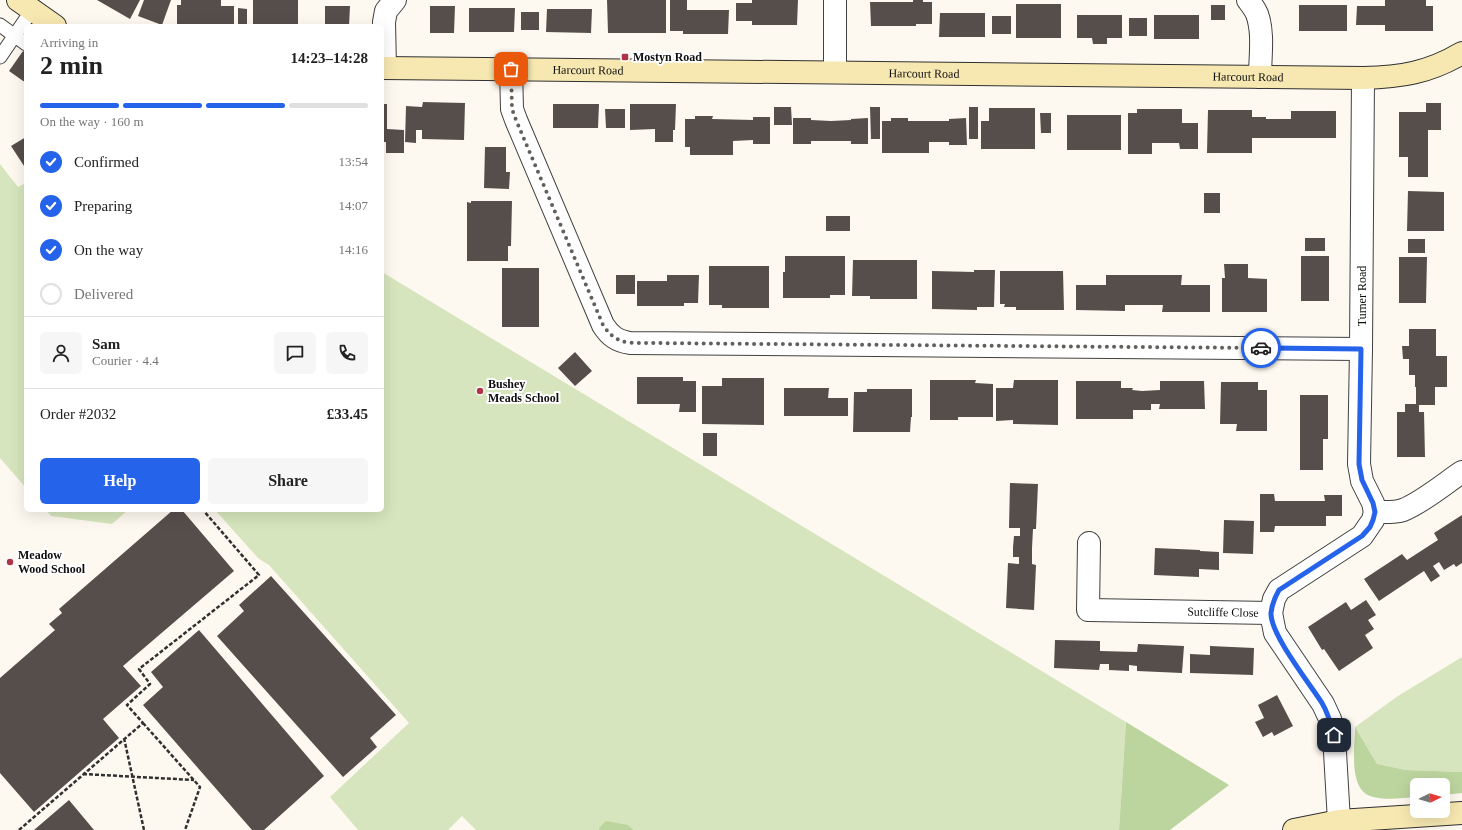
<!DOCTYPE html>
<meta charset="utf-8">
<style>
:root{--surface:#fff;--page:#f6f6f6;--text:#222;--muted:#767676;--line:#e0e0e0;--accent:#2563eb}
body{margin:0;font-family:Georgia,serif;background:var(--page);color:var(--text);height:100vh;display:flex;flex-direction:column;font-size:15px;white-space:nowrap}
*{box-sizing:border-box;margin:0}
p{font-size:13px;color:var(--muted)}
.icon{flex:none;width:22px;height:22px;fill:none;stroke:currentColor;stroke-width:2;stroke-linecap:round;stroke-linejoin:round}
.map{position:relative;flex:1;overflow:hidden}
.panel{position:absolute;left:24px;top:24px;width:360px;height:488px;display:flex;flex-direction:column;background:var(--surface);border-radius:6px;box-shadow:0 4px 16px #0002}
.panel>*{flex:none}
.needle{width:26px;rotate:85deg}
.fabs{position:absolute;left:1410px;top:778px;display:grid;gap:8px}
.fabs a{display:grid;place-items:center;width:40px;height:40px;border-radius:6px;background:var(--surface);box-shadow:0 4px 16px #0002;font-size:20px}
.pin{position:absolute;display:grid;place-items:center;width:34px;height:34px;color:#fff;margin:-17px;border-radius:8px;box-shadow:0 2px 6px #0006}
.courier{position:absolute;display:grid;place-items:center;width:40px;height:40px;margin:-20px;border:3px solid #2563eb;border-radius:50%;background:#fff;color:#222;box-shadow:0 1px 5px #0007}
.head em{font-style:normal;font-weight:600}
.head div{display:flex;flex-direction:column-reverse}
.head{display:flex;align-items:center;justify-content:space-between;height:68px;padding:0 16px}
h1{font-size:26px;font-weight:600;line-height:30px}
.bar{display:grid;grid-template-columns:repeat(4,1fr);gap:6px 4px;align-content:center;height:48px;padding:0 16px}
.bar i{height:5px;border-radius:3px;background:var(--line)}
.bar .active{background:var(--accent)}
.bar p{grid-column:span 4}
.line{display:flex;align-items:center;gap:10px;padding:0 16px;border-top:1px solid var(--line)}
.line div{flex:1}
.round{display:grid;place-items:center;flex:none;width:42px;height:42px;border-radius:6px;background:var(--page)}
ol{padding:0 16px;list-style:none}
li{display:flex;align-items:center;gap:12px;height:44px}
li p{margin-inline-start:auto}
li .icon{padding:4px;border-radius:50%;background:var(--accent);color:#fff;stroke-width:4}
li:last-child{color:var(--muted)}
li i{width:22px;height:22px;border:2px solid var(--line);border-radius:50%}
.cta{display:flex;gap:8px;margin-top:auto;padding:8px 16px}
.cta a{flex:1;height:46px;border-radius:6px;background:var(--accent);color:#fff;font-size:16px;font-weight:600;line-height:46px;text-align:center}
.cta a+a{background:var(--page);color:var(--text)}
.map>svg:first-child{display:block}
</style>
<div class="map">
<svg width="1462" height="830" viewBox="0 0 1462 830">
<rect width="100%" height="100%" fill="#fdf9f0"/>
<!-- green -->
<path fill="#d6e5bd" d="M 0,164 L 18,187 L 26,183 L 26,488 L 0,458 Z
M 382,272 L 1126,722 L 1119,830 L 634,830 L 628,825 L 599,828 L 599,830 L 476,830 L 462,816 L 448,830 L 358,830 L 330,797 L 409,723 L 269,565 L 259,559 L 215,510 L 382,510 Z
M 46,510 L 128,510 L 112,524 L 51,516 Z
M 1462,657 L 1462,772 L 1406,770 L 1377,764 L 1355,727 L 1398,696 Z"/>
<!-- forest -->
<path fill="#bcd49e" d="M 1126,722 L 1229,785 L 1170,830 L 1119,830 Z
M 1355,727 L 1377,764 L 1406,770 L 1462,772 L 1462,793 L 1443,795 L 1443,785 L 1417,785 L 1417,797 C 1403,798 1384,801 1370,796 C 1348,788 1355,745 1355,727 Z
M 606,821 L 628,825 L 634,830 L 599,830 L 599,828 Z"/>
<!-- building -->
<path fill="#554e4b" d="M 97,0 L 140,0 L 130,19 Z
M 144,0 L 171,0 L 162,25 L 138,16 Z
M 181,0 L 221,0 L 221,6 L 234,6 L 234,26 L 177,26 L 177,5 L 181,5 Z
M 253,0 L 298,0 L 298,26 L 253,26 Z
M 607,0 L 666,0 L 666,33 L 608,33 Z
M 670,0 L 687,0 L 687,10 L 729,10 L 728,34 L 683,34 L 683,31 L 670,31 Z
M 752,0 L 798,0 L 797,25 L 752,25 L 752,21 L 736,21 L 736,3 L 752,3 Z
M 913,0 L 923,0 L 923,2 L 932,2 L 932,24 L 916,24 L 916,26 L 871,26 L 870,2 L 913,2 Z
M 1385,0 L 1426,0 L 1426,6 L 1433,6 L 1433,31 L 1385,31 L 1385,25 L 1356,25 L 1357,6 L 1385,6 Z
M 1016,4 L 1061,4 L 1061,38 L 1016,38 Z
M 1211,5 L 1225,5 L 1225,20 L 1211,20 Z
M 1299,5 L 1347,5 L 1347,31 L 1299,31 Z
M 325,6 L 350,6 L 349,26 L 325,26 Z
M 430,6 L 455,6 L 454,33 L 430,33 Z
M 238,8 L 247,9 L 247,26 L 238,26 Z
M 469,8 L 515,8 L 514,32 L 469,32 Z
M 547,9 L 592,9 L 591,33 L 546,32 Z
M 521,12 L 539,12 L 539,30 L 521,30 Z
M 940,13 L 985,13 L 985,37 L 939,37 Z
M 1077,15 L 1122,15 L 1122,38 L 1107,38 L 1107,44 L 1093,44 L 1092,38 L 1077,38 Z
M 1154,15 L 1199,15 L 1199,39 L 1154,39 Z
M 992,16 L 1011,16 L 1011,34 L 992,34 Z
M 1129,18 L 1147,18 L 1147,36 L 1129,36 Z
M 23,51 L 26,53 L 26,83 L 9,71 Z
M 423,102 L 465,103 L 464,140 L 422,139 L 422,130 L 416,130 L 416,143 L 405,142 L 406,106 L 422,107 Z
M 1426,103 L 1441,103 L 1441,130 L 1428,130 L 1428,177 L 1408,177 L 1408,157 L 1399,157 L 1399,112 L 1426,112 Z
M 382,104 L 387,104 L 387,129 L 404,130 L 404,153 L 386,153 L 386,142 L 382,142 Z
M 553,104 L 599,104 L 598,128 L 553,128 Z
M 630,104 L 676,104 L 675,130 L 673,130 L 673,142 L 655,142 L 655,129 L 630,130 Z
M 774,107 L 791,107 L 792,125 L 774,125 Z
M 870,107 L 880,107 L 880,139 L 871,139 Z
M 969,107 L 978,107 L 978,139 L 969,139 Z
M 989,108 L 1035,108 L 1035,149 L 981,149 L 981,121 L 989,121 Z
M 605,109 L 625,109 L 625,128 L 606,128 Z
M 1137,109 L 1182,109 L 1182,123 L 1198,123 L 1198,149 L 1180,149 L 1179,143 L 1152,143 L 1152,154 L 1128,154 L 1128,113 L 1137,113 Z
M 1208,110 L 1252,110 L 1252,117 L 1266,117 L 1266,119 L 1291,119 L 1291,111 L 1336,111 L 1336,138 L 1252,138 L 1252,153 L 1207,153 Z
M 1040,113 L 1051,113 L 1051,133 L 1041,133 Z
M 1067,115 L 1121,115 L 1121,150 L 1067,150 Z
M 695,116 L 713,116 L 712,119 L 753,120 L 753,117 L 770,117 L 770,144 L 753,144 L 753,140 L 733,141 L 733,155 L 690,155 L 690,147 L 685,147 L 685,119 L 695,119 Z
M 793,118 L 811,118 L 811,120 L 831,121 L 851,120 L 851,119 L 868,118 L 868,144 L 851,144 L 851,141 L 811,141 L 811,144 L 793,144 Z
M 891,118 L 908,118 L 908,121 L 949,121 L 949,119 L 966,118 L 967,145 L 949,145 L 949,142 L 929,142 L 929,153 L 882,153 L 882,121 L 891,121 Z
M 26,137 L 26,169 L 11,146 Z
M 485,147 L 506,147 L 506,172 L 510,172 L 509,189 L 484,188 Z
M 1408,191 L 1444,192 L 1444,231 L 1407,231 Z
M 1204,193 L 1220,193 L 1220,213 L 1204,213 Z
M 471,201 L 512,201 L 511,246 L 508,246 L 508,261 L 467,261 L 467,202 L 471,203 Z
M 826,216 L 850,216 L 850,231 L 826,231 Z
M 1305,238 L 1325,238 L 1325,251 L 1305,251 Z
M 1408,239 L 1425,239 L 1425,253 L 1408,253 Z
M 785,256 L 845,256 L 845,295 L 830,295 L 830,298 L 783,298 L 783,272 L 785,272 Z
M 1301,256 L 1329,256 L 1329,301 L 1301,301 Z
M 1399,257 L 1427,257 L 1426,303 L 1399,303 Z
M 853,260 L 917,260 L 917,299 L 870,299 L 870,296 L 852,296 Z
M 1224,264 L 1248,264 L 1248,278 L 1267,279 L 1267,312 L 1222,312 L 1222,278 L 1225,278 Z
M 709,266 L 769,266 L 769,308 L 722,308 L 722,305 L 709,305 Z
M 502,268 L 539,268 L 539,327 L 502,327 Z
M 974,270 L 995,270 L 994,307 L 977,307 L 977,310 L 932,309 L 932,271 L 974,272 Z
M 1000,271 L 1063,271 L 1064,310 L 1016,310 L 1016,307 L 1004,307 L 1005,304 L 1000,304 Z
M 616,275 L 635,275 L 635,294 L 616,294 Z
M 667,275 L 699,275 L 698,303 L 684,303 L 684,306 L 637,306 L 637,281 L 667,281 Z
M 1106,275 L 1182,275 L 1181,285 L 1210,285 L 1210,312 L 1162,312 L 1163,305 L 1125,305 L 1125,311 L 1076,310 L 1076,285 L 1106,285 Z
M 1409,329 L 1436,329 L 1436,356 L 1447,356 L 1447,387 L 1435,387 L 1435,405 L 1419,405 L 1419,412 L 1424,412 L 1425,457 L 1397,457 L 1397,412 L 1405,412 L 1405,404 L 1416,404 L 1416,387 L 1415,387 L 1415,375 L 1409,375 L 1409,359 L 1403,359 L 1402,346 L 1409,346 Z
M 575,352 L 592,371 L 575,386 L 558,368 Z
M 637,377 L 683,377 L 683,381 L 696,381 L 696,412 L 679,412 L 680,404 L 637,404 Z
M 722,378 L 764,378 L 764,425 L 702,424 L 702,386 L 722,386 Z
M 930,380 L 976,380 L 975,383 L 993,384 L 993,417 L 958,417 L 958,420 L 930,420 Z
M 1014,380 L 1058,380 L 1058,425 L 1013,424 L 1013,420 L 996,421 L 996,388 L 1013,388 Z
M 1076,381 L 1121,381 L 1121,388 L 1133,388 L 1132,390 L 1142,391 L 1160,390 L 1160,381 L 1204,381 L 1205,409 L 1159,409 L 1160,404 L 1151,404 L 1151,410 L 1133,410 L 1133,419 L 1076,419 Z
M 1221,382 L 1258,382 L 1258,390 L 1267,390 L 1267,431 L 1236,431 L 1237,424 L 1220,424 Z
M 784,388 L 829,388 L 828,398 L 848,398 L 848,416 L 784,416 Z
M 867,389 L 912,389 L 912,417 L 911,417 L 910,432 L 853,432 L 854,392 L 867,392 Z
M 1300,395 L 1328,395 L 1328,439 L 1323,439 L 1323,470 L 1300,470 Z
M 703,433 L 717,433 L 717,456 L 703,456 Z
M 1010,483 L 1038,484 L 1036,529 L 1033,529 L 1032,548 L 1032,564 L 1036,565 L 1034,610 L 1006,608 L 1008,563 L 1019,564 L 1019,557 L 1013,557 L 1013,547 L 1014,536 L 1020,536 L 1020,528 L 1009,528 Z
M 1260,494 L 1274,494 L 1275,501 L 1325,501 L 1324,495 L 1342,495 L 1342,516 L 1326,516 L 1326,526 L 1275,526 L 1274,532 L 1260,532 Z
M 173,510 L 182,510 L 234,571 L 123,666 L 141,686 L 103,719 L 119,738 L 34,812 L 0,773 L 0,678 L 55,630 L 49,624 L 62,613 L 59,609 Z
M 1462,515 L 1462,563 L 1456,567 L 1454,564 L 1444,570 L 1439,562 L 1433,566 L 1440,576 L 1431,582 L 1424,571 L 1379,601 L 1364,579 L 1402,554 L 1407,560 L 1438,540 L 1434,533 Z
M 1224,520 L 1254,521 L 1253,554 L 1223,553 Z
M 1155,548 L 1200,550 L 1200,551 L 1219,552 L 1219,570 L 1199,569 L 1199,577 L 1154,575 Z
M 271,576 L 396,715 L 370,738 L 377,747 L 343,777 L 217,636 L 244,611 L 239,605 Z
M 1366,600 L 1376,615 L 1368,620 L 1374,629 L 1365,635 L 1373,648 L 1339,671 L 1324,649 L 1322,650 L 1308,627 L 1346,602 L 1351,610 Z
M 199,630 L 324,776 L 264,830 L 252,830 L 143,705 L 163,687 L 151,672 Z
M 1055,640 L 1100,641 L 1100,651 L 1137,652 L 1138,644 L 1184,646 L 1182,673 L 1137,671 L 1137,666 L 1129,665 L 1129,671 L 1109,670 L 1109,664 L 1100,664 L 1099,670 L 1054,668 Z
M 1210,646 L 1254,648 L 1253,675 L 1190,673 L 1190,654 L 1210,655 Z
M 1277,695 L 1293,726 L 1274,736 L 1272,732 L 1263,737 L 1255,722 L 1264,718 L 1258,705 Z
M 69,800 L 94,830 L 34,830 Z"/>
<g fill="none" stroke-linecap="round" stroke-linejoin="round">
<defs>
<path id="lane" d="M 0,25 L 26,44
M 0,57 L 32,10"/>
<g id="street">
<path d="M 1248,0 C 1251,4 1255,9 1257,14 C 1264,33 1260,57 1260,77"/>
<path d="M 385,68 L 384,22 L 386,11 L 395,0"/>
<path d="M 511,69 L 512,109 L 516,120 L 603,325 C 610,336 617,341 630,343 L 1361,349"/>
<path d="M 835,72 L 835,0"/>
<path d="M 1363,78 L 1361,349 L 1359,464 L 1362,481 L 1373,503 L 1375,512"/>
<path id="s1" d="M 1089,543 L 1088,610 L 1271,613 L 1274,599 L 1279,590 L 1362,536 L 1373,520 L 1375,512 C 1384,512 1394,513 1403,510 C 1423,502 1444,484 1462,472"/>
<path d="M 1271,613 L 1275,633 L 1323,704 L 1330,719 L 1334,735 L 1339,821"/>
</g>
<g id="secondary">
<path d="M 18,0 L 55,26"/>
<path id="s2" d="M 382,68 L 1363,78 C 1401,77 1428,73 1462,53"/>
<path d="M 1294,830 L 1339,821 L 1462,813"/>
</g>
</defs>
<!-- lane casing -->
<use href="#lane" stroke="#414141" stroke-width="15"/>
<!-- street casing -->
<use href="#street" stroke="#414141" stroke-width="24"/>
<!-- secondary casing -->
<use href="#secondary" stroke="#303030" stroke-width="24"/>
<!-- path -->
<path stroke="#303030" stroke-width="2.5" stroke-dasharray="4 2" stroke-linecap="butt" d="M 143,723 L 200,787 L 185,830
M 124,738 L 144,830
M 83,774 L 194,780
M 19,830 L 143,723 L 127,705 L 150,684 L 139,669 L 259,575 L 203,510"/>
<!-- lane -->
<use href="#lane" stroke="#fff" stroke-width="13"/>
<!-- street -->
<use href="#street" stroke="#fff" stroke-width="22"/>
<!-- secondary -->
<use href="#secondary" stroke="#f7e8b2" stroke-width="22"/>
</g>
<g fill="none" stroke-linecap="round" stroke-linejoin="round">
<!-- done -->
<path stroke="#62605d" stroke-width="4" stroke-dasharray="0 7.2" d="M 511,69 L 512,109 L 516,120 L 603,325 C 615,343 625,343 646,343 L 1261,348"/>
<!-- route -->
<path stroke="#2563eb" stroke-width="5" d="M 1261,348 L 1361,349 L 1359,464 L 1362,480 L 1373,503 L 1375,512 L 1373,520 L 1370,527 L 1362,536 L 1279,590 C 1275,597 1272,604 1271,613 C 1270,634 1310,684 1322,703 C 1328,713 1331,724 1334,735"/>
</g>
<!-- markers -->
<g fill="#b03447" stroke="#fff" stroke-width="1.5">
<rect x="621" y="53" width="8" height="8" rx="2"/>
<circle cx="480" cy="391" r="4"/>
<circle cx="10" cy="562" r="4"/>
</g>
<g text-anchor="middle" stroke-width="4" stroke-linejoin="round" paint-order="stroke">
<!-- poi labels -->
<g font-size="12" font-weight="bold" fill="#0e0e0e" stroke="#fff" text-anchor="start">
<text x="633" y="61">Mostyn Road</text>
<text x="488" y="388">Bushey<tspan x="488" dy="14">Meads School</tspan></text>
<text x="18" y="559">Meadow<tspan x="18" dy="14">Wood School</tspan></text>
</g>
<!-- street labels -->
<g font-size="12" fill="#0e0e0e" stroke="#fff">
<text dy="4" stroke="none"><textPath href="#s2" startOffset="206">Harcourt Road</textPath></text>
<text dy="4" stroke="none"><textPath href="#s2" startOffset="542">Harcourt Road</textPath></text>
<text dy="4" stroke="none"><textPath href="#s2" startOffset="866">Harcourt Road</textPath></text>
<text transform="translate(1362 296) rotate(-90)" y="4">Turner Road</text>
<text dy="4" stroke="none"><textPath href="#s1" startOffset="202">Sutcliffe Close</textPath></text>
</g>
</g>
</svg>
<div class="fabs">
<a><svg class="needle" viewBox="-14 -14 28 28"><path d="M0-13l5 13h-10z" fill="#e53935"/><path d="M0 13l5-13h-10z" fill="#767676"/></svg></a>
</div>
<div class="pin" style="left:511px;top:69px;background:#ea580c"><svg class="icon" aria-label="bag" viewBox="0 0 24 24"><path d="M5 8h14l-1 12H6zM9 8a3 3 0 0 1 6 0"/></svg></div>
<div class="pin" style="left:1334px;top:735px;background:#1f2937"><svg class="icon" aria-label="home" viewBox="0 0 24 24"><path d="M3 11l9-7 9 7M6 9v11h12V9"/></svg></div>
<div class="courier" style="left:1261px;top:348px"><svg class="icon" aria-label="car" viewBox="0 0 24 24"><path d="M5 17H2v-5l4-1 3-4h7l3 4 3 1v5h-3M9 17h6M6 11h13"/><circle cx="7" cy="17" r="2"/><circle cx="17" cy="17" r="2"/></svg></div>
<section class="panel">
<div class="head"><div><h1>2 min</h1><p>Arriving in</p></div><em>14:23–14:28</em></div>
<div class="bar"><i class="active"></i><i class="active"></i><i class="active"></i><i></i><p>On the way · 160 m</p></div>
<ol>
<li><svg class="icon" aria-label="check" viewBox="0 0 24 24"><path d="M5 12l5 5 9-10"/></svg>Confirmed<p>13:54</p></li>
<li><svg class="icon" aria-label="check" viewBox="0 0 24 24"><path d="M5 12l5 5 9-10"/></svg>Preparing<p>14:07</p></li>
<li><svg class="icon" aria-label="check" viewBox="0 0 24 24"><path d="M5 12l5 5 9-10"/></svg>On the way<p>14:16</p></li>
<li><i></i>Delivered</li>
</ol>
<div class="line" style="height:72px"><a class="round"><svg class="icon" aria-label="person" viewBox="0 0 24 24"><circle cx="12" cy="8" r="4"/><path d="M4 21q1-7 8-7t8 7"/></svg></a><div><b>Sam</b><p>Courier · 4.4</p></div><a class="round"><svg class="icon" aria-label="chat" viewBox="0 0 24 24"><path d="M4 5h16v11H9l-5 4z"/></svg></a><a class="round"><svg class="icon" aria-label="phone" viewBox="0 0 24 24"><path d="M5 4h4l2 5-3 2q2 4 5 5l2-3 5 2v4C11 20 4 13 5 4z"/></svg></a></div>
<div class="line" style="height:52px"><div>Order #2032</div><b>£33.45</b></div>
<div class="cta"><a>Help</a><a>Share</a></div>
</section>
</div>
